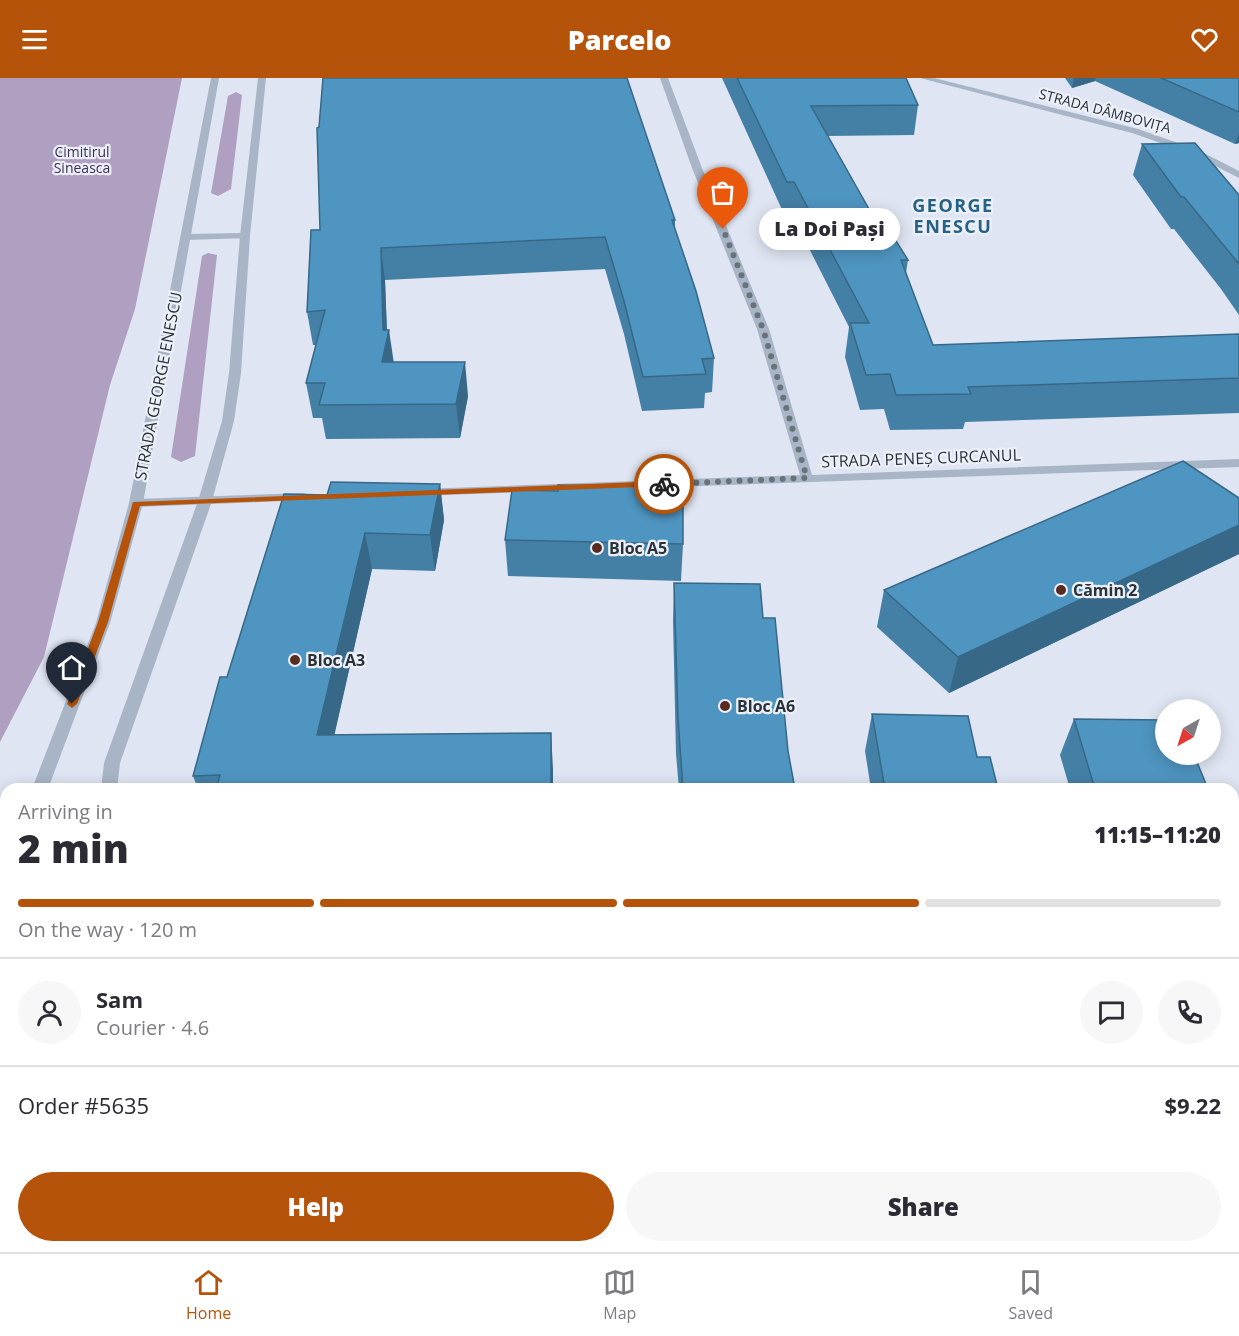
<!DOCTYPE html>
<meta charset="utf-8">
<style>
:root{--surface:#fff;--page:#f7f7f7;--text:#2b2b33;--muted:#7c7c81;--line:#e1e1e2;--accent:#b45309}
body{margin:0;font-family:"Open Sans",sans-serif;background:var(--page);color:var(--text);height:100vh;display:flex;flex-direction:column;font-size:22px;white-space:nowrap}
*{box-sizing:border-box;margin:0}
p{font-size:20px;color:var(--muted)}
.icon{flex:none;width:33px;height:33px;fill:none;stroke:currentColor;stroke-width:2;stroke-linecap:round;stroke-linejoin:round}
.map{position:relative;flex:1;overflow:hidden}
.panel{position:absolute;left:0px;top:705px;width:1239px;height:470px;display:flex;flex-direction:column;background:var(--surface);border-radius:18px 18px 0 0;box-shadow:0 3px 15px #0003}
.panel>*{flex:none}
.needle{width:39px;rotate:219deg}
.fabs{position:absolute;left:1155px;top:621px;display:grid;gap:12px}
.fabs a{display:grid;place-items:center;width:66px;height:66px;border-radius:50%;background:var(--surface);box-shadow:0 3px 15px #0003;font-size:30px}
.pin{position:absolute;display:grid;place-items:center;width:51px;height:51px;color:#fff;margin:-62px -26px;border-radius:50% 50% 50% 0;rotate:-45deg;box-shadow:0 0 6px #0007}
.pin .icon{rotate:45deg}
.courier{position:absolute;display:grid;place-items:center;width:60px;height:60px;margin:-30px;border:4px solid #b45309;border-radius:50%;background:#fff;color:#222;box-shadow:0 2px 8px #0007}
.bubble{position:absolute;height:42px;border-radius:21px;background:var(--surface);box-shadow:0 3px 15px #0003;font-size:20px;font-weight:800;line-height:42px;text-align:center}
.summary em{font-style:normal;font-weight:800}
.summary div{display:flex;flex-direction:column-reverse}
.summary{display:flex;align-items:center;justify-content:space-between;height:102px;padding:0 18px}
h1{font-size:39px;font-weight:800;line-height:45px}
.bar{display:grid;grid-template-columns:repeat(4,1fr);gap:9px 6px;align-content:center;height:72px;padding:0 18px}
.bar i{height:8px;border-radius:4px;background:var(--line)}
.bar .selected{background:var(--accent)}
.bar p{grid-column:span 4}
.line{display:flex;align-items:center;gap:15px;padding:0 18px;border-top:2px solid var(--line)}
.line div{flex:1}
.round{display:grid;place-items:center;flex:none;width:63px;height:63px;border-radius:32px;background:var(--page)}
.action{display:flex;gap:12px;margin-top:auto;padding:12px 18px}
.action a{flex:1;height:69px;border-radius:36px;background:var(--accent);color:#fff;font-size:24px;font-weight:800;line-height:69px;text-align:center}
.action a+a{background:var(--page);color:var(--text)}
header{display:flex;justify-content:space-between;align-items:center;height:78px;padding:0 18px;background:var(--accent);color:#fff;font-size:27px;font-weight:800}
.tab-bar{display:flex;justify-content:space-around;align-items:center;height:84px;border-top:2px solid var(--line);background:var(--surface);font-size:16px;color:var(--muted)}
.tab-bar a{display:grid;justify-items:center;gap:3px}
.tab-bar .selected{color:var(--accent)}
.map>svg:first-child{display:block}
</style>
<header><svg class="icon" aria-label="menu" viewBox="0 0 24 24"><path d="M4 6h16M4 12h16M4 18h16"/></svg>Parcelo<svg class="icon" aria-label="heart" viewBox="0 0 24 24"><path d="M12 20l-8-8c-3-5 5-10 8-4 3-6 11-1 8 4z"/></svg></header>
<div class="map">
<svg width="1239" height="1174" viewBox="0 0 1239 1174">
<rect width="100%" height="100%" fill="#dfe5f2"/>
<!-- green -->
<path fill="#af9fc1" d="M 0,0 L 182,0 L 135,231 L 110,307 L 44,579 L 0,664 Z
M 236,14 L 242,17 L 231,111 L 218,118 L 211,115 L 228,18 Z
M 208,175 L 217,177 L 195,378 L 181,384 L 171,379 L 202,178 Z"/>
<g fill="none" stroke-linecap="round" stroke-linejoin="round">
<!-- service -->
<path fill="#a8b5c7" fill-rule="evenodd" d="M 245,155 L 250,158 L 249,160 L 186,162 L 181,159 L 186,156 Z
M 1233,1103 L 1239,1105 L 1239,1131 L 1233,1128 Z"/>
<!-- minor -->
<path fill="#a8b5c7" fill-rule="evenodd" d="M 660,0 L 668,0 L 702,90 L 769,251 L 812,397 L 1239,381 L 1239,389 L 416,418 L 414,415 L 416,412 L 421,411 L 800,397 L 757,251 L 692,90 Z
M 920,0 L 934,0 L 1138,51 L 1198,72 L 1239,93 L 1239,100 L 1192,76 L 1132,55 Z
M 304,415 L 311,419 L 309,422 L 136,429 L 129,425 L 136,421 Z"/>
<!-- tertiary -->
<path fill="#a8b5c7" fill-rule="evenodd" d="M 211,0 L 219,0 L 143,425 L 110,545 L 48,711 L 32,711 L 96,545 L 129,425 Z
M 258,0 L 266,0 L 250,158 L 241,295 L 234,343 L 212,423 L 120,685 L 117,711 L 101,711 L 104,685 L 198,423 L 222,343 L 229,295 L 240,158 Z
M 6,794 L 6,836 L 0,838 L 0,796 Z
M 1233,897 L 1239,897 L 1239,913 L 1233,913 Z
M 0,946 L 6,947 L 6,965 L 0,964 Z
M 6,1015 L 6,1038 L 0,1041 L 0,1017 Z"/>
</g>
<!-- wall -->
<path fill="#4480a6" d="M 722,0 L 906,0 L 918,27 L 914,57 L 827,58 L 869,131 L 908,182 L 906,195 L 933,267 L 1239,256 L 1239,335 L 965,344 L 963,351 L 890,352 L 884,331 L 860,332 L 845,279 L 849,249 L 791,135 L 784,136 Z
M 1065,0 L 1239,0 L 1239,65 L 1235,66 L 1095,3 L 1072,10 Z
M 1142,66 L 1239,117 L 1239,237 L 1221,211 L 1174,151 L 1171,151 L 1133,97 Z
M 675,142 L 675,151 L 714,280 L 712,314 L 705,315 L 704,330 L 642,333 L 624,256 L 605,191 L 385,202 L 387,252 L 393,284 L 468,318 L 460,360 L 326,361 L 322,340 L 313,340 L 306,305 L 316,267 L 313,267 L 307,234 L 311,152 Z
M 440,406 L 444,442 L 435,493 L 372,491 L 334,657 L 553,691 L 553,711 L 198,711 L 193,698 L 227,599 L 327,417 Z
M 1239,420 L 1239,476 L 949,615 L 877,549 L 884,512 Z
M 505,462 L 683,466 L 681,503 L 508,498 Z
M 674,505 L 763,540 L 795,711 L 679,711 L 676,676 L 673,542 Z
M 872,636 L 977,679 L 998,711 L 871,711 L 865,673 Z
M 1074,641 L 1184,683 L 1208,711 L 1070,711 L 1060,677 Z
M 1233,775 L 1239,790 L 1239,828 L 1233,838 Z"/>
<!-- shaded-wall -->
<path fill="#376887" d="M 1074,0 L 1096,0 L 1095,3 L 1072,10 Z
M 1239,55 L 1239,65 L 1235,66 Z
M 381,170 L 385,202 L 387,259 L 389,252 L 394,286 L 382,284 L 383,252 Z
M 465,284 L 468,318 L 460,360 L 456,326 Z
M 440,406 L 444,442 L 435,493 L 430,457 Z
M 1239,447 L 1239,476 L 949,615 L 958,579 Z
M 365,455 L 372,491 L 326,694 L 317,657 Z
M 551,655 L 553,691 L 553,711 L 551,711 Z"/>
<!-- building -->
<path fill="#4f95c1" stroke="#376887" stroke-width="1.5" d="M 323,0 L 627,0 L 675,142 L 672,142 L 696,213 L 714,280 L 702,281 L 706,296 L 643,299 L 624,223 L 605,159 L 381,170 L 383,252 L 389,252 L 382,284 L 465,284 L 456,326 L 319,327 L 325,305 L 306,305 L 325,232 L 307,234 L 311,152 L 320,152 L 317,50 L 319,49 Z
M 737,0 L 906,0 L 918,27 L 811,28 L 869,131 L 876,131 L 908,182 L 901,182 L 933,267 L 1239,256 L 1239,300 L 968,309 L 971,316 L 896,317 L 890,296 L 866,297 L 850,245 L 869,245 L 794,104 L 787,104 Z
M 1161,0 L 1239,0 L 1239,34 Z
M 1195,65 L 1239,117 L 1239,186 L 1184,119 L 1181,119 L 1142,66 Z
M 1183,383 L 1239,420 L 1239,447 L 958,579 L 884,512 Z
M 331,404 L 440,406 L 430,457 L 365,455 L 317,657 L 551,655 L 551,711 L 216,711 L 220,697 L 193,698 L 220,599 L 227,599 L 284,416 L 327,417 Z
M 558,407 L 683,409 L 683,466 L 505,462 L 512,412 L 558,413 Z
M 674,505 L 760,506 L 763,540 L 775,540 L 788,673 L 795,711 L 683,711 L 678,640 Z
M 872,636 L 968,638 L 977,679 L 990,679 L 998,711 L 885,711 Z
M 1074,641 L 1166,642 L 1166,676 L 1182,676 L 1184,683 L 1197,684 L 1208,711 L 1095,711 Z
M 1233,775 L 1239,790 L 1239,813 L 1233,812 Z
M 1118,1168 L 1141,1168 L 1146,1174 L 1111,1174 Z"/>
<!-- route -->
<path fill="#b45309" d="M 664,403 L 667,404 L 667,408 L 140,428 L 108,544 L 77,626 L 72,630 L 67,626 L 98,544 L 133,424 Z"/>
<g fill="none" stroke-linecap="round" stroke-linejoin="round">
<!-- done -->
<path stroke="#697179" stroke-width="6" stroke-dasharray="0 10.8" d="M 664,406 L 807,400 L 763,251 L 723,151"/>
</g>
<!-- markers -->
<g fill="#582c21" stroke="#ecf0f9" stroke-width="2">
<circle cx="597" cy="470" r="6"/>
<circle cx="1061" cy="512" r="6"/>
<circle cx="295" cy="582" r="6"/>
<circle cx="725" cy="628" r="6"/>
</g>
<g text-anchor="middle" stroke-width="4.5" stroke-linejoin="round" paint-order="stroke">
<!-- far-street labels -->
<g font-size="14" fill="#2a3238" stroke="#ecf0f9">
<text transform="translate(1105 33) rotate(15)" y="5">STRADA DÂMBOVIȚA</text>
</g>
<!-- far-park labels -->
<g font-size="14" fill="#422f55" stroke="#ecf0f9">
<text x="82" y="79">Cimitirul<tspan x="82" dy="16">Sineasca</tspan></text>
</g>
<!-- street labels -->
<g font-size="16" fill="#2a3238" stroke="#ecf0f9">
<text transform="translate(158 308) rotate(-79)" y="6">STRADA GEORGE ENESCU</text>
<text transform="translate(921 380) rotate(-2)" y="6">STRADA PENEȘ CURCANUL</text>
</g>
<!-- poi labels -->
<g font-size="16" font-weight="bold" fill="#2a3238" stroke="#ecf0f9" text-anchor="start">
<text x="609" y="476">Bloc A5</text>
<text x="1073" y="518">Cămin 2</text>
<text x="307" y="588">Bloc A3</text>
<text x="737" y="634">Bloc A6</text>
</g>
<!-- far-district labels -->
<g font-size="18" font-weight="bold" letter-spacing="1.5" fill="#276184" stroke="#ecf0f9">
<text x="953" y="134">GEORGE<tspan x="953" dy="21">ENESCU</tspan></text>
</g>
</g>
</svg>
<div class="fabs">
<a><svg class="needle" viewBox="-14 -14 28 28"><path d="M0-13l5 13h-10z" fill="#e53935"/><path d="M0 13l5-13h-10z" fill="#7c7c81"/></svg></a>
</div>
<div class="pin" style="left:723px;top:151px;background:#ea580c"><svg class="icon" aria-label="bag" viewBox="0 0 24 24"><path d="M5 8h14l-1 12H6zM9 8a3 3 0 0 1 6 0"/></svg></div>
<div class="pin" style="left:72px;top:626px;background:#1f2937"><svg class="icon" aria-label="home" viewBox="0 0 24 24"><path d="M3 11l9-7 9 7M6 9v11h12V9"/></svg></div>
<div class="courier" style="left:664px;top:406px"><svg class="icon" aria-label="bike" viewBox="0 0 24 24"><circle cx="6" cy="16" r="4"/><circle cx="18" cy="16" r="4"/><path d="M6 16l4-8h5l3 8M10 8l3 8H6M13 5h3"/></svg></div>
<div class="bubble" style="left:759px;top:130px;width:141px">La Doi Pași</div>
<section class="panel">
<div class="summary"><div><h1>2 min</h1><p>Arriving in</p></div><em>11:15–11:20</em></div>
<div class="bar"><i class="selected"></i><i class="selected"></i><i class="selected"></i><i></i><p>On the way · 120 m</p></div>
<div class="line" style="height:108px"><a class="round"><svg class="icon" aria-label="person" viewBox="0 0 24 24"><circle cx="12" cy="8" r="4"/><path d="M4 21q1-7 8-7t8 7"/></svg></a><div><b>Sam</b><p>Courier · 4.6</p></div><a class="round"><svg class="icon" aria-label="chat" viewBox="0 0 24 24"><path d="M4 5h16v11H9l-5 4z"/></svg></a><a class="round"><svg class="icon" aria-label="phone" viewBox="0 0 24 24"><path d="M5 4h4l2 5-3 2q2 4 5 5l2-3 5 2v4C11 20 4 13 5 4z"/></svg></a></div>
<div class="line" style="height:78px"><div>Order #5635</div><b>$9.22</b></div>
<div class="action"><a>Help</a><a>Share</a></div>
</section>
</div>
<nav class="tab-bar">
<a class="selected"><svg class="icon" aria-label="home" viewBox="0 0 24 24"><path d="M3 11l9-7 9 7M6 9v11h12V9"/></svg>Home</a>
<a><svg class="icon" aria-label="map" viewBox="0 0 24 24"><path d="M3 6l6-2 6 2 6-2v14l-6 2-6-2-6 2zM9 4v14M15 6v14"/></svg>Map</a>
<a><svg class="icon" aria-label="saved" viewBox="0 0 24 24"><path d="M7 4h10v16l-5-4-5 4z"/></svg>Saved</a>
</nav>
